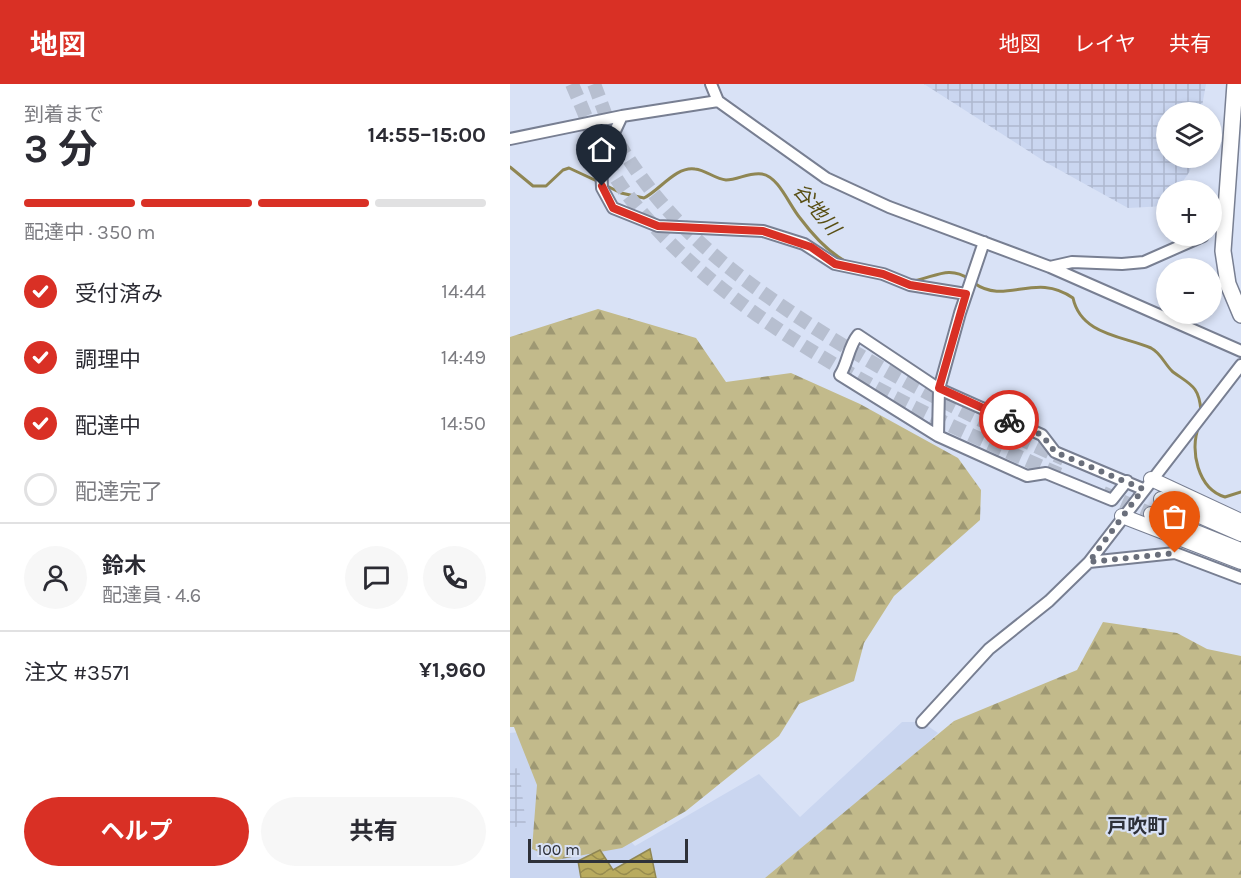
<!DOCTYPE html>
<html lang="ja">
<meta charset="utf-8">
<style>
:root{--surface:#fff;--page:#f7f7f7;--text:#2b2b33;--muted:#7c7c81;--line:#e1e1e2;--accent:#d93025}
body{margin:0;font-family:Karla,"Noto Sans JP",sans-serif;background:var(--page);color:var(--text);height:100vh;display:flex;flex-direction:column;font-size:22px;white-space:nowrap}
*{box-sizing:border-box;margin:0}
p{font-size:20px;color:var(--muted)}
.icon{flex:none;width:33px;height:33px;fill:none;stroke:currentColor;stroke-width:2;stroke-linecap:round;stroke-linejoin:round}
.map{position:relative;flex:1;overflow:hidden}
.sheet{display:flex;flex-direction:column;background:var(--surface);width:510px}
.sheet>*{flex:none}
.fabs{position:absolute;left:646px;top:18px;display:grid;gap:12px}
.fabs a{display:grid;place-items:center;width:66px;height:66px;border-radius:50%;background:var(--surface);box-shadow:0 3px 9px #0003;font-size:30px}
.scale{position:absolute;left:18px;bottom:15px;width:160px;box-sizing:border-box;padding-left:6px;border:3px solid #2e3139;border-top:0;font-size:16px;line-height:21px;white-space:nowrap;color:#2e3139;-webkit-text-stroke:4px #d9e2f6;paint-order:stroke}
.pin{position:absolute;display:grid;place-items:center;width:51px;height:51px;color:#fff;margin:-62px -26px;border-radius:50% 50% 50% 0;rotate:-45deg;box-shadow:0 0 6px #0007}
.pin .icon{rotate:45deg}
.courier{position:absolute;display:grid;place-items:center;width:60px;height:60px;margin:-30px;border:4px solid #d93025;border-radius:50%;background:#fff;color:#222;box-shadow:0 2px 8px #0007}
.overview em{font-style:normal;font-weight:700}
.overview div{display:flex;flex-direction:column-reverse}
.overview{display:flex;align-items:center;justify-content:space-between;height:102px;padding:0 24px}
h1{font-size:39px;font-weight:700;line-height:45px}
.bar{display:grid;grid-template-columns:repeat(4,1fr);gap:9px 6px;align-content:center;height:72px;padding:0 24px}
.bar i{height:8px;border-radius:4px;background:var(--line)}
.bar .current{background:var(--accent)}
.bar p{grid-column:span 4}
.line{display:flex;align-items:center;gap:15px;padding:0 24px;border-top:2px solid var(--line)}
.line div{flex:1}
.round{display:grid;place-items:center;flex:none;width:63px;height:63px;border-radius:32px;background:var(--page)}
ol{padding:0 24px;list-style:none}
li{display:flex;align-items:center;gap:18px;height:66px}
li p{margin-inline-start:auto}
li .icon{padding:6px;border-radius:50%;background:var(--accent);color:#fff;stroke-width:4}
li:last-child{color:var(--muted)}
li i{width:33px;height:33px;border:3px solid var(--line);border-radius:50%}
.primary-button{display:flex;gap:12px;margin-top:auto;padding:12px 24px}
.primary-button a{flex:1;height:69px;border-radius:36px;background:var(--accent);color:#fff;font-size:24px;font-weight:700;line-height:69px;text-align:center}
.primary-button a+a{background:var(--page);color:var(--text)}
header{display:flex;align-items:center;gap:36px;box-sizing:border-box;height:84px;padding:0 30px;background:var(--accent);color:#fff}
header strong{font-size:28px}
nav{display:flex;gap:33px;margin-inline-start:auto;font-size:21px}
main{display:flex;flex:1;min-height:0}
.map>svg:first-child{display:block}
</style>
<header>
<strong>地図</strong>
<nav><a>地図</a><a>レイヤ</a><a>共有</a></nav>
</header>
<main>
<section class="sheet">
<div class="overview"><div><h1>3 分</h1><p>到着まで</p></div><em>14:55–15:00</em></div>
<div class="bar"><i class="current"></i><i class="current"></i><i class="current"></i><i></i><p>配達中 · 350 m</p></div>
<ol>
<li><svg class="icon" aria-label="check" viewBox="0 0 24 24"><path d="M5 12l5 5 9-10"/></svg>受付済み<p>14:44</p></li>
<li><svg class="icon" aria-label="check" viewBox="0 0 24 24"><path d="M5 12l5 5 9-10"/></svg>調理中<p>14:49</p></li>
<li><svg class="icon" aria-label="check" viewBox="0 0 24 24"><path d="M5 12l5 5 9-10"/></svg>配達中<p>14:50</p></li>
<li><i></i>配達完了</li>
</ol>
<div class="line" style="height:108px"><a class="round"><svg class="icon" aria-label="person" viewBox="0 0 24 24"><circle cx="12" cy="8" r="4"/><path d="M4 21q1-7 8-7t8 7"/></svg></a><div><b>鈴木</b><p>配達員 · 4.6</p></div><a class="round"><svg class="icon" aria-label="chat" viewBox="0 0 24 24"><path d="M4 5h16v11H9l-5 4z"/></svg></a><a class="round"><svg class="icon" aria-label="phone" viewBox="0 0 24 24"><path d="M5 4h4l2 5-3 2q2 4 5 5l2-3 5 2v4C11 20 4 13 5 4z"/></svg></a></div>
<div class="line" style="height:78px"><div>注文 #3571</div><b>¥1,960</b></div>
<div class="primary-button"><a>ヘルプ</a><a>共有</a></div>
</section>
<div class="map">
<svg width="731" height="794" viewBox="0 0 731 794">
<defs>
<pattern id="industrial-grid" width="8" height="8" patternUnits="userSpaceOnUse" patternTransform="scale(1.5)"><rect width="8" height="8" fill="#cad6f0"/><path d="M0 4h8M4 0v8" fill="none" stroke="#aeb8cf"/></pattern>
<pattern id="forest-firs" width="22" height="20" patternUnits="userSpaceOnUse" patternTransform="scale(1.5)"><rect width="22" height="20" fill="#c2ba8b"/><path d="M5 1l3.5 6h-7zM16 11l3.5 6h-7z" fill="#9e9873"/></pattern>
<pattern id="water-waves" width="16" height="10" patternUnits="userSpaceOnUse" patternTransform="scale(1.5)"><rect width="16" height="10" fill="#b9ab5e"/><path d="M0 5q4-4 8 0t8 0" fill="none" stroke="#978c4f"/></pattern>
</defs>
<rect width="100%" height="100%" fill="#d9e2f6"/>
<!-- built -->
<path fill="#cad6f0" d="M 392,638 L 412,638 L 428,649 L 272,794 L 0,794 L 0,649 L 18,647 L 125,762 L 249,690 L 290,733 Z"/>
<!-- industrial -->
<path fill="url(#industrial-grid)" d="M 414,0 L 696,0 L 691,28 L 657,28 L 657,74 L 683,74 L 680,87 L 667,106 L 657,106 L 656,122 L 618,124 L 537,79 Z
M 9,684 L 16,741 L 0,744 L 0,685 Z"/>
<!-- forest -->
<path fill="url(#forest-firs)" d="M 88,225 L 186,254 L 216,298 L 281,289 L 350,320 L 448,374 L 471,406 L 470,436 L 384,512 L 354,559 L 344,597 L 289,620 L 269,652 L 176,727 L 112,764 L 46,776 L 22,765 L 27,701 L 4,643 L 0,643 L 0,253 Z
M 593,538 L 667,549 L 697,565 L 731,572 L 731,794 L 255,794 L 444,637 L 567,586 Z"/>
<!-- water -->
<path fill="url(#water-waves)" stroke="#8f8653" stroke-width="1.5" d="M 140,765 L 146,794 L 71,794 L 68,777 L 90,766 L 103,786 Z"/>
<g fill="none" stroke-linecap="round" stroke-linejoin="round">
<!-- stream -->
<path stroke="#8f8653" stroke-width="3" d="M 0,83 L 23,102 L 36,102 L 53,86 L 59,84 L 89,98
M 95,101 L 111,109 L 134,114 C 150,106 166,82 185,85 C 196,86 205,95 216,96 C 228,96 239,88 252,90 C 269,93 279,121 290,134 C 302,150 319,169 337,178
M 403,197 C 425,193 439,181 459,195
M 464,199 C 496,222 525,187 563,214 C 571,251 613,252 641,264 C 651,269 655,281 663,288 C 681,301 689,302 691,327
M 689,342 C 679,366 688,405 715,413 L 731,408"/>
<!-- major-tunnel -->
<path stroke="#b7bfd0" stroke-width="14" stroke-dasharray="14 7" stroke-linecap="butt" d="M 62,0 C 78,37 92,77 117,110 C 215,239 404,328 551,391
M 84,0 C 92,20 99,44 111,63 C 161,145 226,193 305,244 C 387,296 466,335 554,375
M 593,409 L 641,430"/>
<defs>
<path id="minor" d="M 201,0 L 208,17 L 316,94 L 379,123 L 540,183 L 731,267
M 112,32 L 91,77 L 92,104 L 103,124 L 148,142 L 253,147 L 294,160 L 325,180 L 373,190 L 400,201 L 456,210
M 0,55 L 112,32 L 208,17
M 474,158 L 450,229 L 429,305 L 428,352 L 517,392 L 536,389 L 602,416 L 617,397
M 540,183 L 562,178 L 612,180 L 634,178 L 693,152
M 428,352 L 330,291 C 338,279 338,263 348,251 L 429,305 L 532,351 L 545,368 L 633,405
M 579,478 L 665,469 L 731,494
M 412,638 L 479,565 L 539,517 L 579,478 L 731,281"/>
<path id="major" d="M 641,395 L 731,437
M 651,415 L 731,450
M 641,430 L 731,466
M 612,432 L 731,478"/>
<path id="highway" d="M 725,0 L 713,167 L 718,200 L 731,231"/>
</defs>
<!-- minor casing -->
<use href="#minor" stroke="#787f92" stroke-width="14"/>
<!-- major casing -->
<use href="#major" stroke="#787f92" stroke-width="16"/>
<!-- highway casing -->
<use href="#highway" stroke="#787f92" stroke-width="18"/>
<!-- minor -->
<use href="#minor" stroke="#fff" stroke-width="10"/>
<!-- major -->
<use href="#major" stroke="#fff" stroke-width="14"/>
<!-- highway -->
<use href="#highway" stroke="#fff" stroke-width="15"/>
</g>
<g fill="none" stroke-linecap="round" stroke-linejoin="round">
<!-- done -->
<path stroke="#6a6f7b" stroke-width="6" stroke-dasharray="0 10.8" d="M 499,336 L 532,351 L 545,368 L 633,405 L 579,478 L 665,469"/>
<!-- route -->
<path stroke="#d93025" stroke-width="8" d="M 92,102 L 103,124 L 148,142 L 253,147 L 301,163 L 325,180 L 373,190 L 400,201 L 456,210 L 429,304 L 499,336"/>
</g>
<g text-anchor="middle" stroke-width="4.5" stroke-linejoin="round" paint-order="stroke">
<!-- water labels -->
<g font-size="20" font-style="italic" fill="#594f14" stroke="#d9e2f6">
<text transform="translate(307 125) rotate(50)" y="7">谷地川</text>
</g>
<!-- neighbourhood labels -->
<g font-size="20" font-weight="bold" fill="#2e3139" stroke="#d9e2f6">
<text x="627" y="749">戸吹町</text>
</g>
</g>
</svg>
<div class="fabs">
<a><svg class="icon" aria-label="layers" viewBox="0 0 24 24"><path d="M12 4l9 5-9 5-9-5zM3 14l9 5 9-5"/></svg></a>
<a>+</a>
<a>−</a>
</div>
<div class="scale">100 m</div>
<div class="pin" style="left:665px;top:469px;background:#ea580c"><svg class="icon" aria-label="bag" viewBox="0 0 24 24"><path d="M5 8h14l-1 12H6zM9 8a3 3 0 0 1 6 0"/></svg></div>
<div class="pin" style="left:92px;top:102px;background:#1f2937"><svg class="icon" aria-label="home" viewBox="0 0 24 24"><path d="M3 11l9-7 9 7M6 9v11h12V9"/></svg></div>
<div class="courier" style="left:499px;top:336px"><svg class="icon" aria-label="bike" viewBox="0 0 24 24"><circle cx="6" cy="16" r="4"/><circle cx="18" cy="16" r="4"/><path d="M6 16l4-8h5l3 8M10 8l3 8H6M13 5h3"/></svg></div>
</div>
</main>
